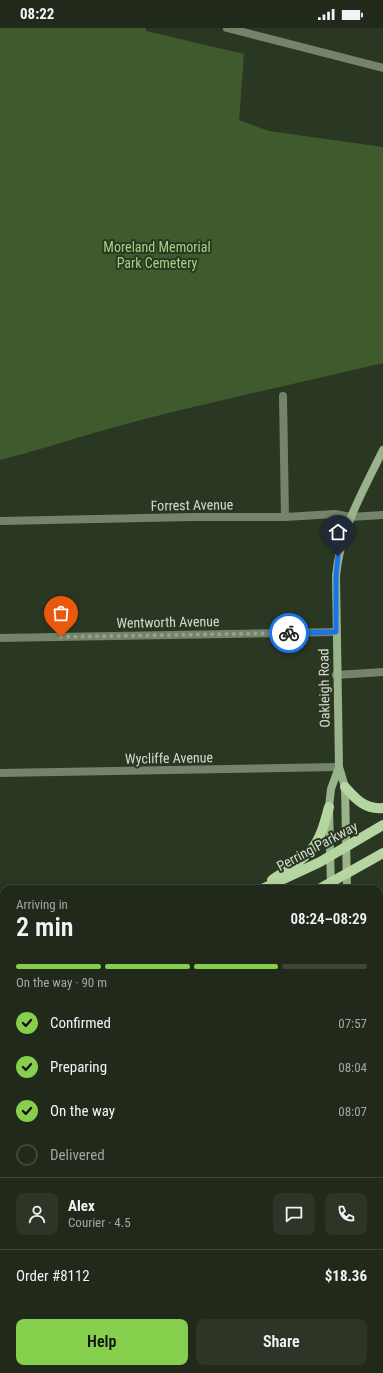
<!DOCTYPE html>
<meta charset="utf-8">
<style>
:root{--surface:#20291a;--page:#2d3527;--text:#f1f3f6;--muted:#a2a6a2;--line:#3d4539;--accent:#85cf4c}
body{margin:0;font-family:"Roboto Condensed",sans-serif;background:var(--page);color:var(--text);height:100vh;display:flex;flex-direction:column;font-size:15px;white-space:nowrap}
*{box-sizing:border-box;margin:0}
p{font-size:13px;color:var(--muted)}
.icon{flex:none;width:22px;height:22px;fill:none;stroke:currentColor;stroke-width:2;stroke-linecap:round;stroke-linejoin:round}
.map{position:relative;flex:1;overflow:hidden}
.panel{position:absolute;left:0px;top:857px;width:383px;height:488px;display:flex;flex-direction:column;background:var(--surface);border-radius:12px 12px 0 0;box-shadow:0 2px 10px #0003,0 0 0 1px var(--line)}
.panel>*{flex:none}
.pin{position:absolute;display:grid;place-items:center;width:34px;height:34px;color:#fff;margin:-41px -17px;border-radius:50% 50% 50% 0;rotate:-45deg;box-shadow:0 0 4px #0007}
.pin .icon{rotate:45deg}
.courier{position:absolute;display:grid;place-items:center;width:40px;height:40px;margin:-20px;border:3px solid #1a73e8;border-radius:50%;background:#fff;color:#222;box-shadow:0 1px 5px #0007}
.headline em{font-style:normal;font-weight:600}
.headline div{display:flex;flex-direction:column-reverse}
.headline{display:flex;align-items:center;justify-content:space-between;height:68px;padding:0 16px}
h1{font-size:26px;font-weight:600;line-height:30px}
.bar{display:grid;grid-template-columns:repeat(4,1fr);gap:6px 4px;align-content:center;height:48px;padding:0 16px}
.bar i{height:5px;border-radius:3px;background:var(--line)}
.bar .selected{background:var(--accent)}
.bar p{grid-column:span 4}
.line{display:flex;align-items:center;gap:10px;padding:0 16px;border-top:1px solid var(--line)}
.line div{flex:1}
.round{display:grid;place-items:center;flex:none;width:42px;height:42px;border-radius:8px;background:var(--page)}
ol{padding:0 16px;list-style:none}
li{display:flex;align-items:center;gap:12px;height:44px}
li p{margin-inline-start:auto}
li .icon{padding:4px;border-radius:50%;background:var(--accent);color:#111;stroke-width:4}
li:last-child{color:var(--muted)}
li i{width:22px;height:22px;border:2px solid var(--line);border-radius:50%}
.cta{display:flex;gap:8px;margin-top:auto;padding:8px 16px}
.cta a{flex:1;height:46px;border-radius:8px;background:var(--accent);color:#111;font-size:16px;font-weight:600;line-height:46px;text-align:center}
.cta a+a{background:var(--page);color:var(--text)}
.status{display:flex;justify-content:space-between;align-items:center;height:28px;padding:0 20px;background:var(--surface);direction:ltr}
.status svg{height:11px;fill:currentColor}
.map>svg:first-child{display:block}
</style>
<div class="status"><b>08:22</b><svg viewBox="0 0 49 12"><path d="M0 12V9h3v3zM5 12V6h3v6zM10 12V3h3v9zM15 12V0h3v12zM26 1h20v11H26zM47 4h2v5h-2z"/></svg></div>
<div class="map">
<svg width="383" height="1345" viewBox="0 0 383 1345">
<rect width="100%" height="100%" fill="#2a3722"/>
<!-- green -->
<path fill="#3f5b2d" d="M 0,0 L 146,0 L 146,3 L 244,26 L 239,92 L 269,103 L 383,119 L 383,335 C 291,357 199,376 108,401 C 72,411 36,423 0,432 Z
M 379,958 L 383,958 L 383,1060 L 379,1059 Z"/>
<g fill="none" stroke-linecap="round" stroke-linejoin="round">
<!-- stream -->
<path stroke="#122a00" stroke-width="2.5" d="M 0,990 L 4,989
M 379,1050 L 383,1051"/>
<!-- street -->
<path stroke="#74846b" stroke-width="8" d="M 227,0 L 383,40
M 283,368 L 285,489
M 0,493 L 193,489 L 285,489 L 335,486 L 350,489 L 383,487
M 0,610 L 336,604
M 336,647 L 383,644
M 0,745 L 339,739
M 0,1132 L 4,1133
M 379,1247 L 383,1243
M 0,1258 L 4,1258
M 133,1341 L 133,1345
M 364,1345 L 364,1341"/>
<!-- secondary -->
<path stroke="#99b38a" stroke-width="8" d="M 331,861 L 329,779 L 331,761 L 339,739
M 347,861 L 345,759 L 339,739 L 336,548 C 340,502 363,463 383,422
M 379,1207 L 383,1212
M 379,1223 L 383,1228"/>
<!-- primary -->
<path stroke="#b5d6a1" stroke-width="10" d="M 345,759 C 356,771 365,782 383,780
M 272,852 C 285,843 301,834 311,822 C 321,810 325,794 329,779
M 262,861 L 320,834 L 383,797
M 319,861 L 383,825
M 0,926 L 4,925
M 0,951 L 4,950"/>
</g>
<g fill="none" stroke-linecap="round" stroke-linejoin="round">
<!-- done -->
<path stroke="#97a191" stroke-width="4" stroke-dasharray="0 7.2" d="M 61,609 L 289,605"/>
<!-- route -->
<path stroke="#1a73e8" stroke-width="5" d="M 289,605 L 336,604 L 336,548 L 338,528"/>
</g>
<g text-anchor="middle" stroke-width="4" stroke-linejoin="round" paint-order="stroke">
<!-- park labels -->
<g font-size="14" fill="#a1d480" stroke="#2a3722">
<text x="157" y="224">Moreland Memorial<tspan x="157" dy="16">Park Cemetery</tspan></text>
</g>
<!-- street labels -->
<g font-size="14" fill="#d2dacd" stroke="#2a3722">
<text transform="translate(192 477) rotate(-1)" y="5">Forrest Avenue</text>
<text transform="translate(168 594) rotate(-1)" y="5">Wentworth Avenue</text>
<text transform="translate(324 660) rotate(-91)" y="5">Oakleigh Road</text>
<text transform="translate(169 730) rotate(-1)" y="5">Wycliffe Avenue</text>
<text transform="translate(317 818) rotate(-28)" y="5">Perring Parkway</text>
</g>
</g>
</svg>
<div class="pin" style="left:61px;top:609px;background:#ea580c"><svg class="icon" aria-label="bag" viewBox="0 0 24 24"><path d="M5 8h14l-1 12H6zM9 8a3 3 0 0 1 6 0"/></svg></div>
<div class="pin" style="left:338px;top:528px;background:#1f2937"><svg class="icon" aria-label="home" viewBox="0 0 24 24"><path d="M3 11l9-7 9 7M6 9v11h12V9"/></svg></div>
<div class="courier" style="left:289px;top:605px"><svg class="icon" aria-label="bike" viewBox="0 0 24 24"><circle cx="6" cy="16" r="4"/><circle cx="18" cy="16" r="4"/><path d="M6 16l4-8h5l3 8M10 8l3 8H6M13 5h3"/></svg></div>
<section class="panel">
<div class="headline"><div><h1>2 min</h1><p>Arriving in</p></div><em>08:24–08:29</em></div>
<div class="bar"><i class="selected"></i><i class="selected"></i><i class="selected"></i><i></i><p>On the way · 90 m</p></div>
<ol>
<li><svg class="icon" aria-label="check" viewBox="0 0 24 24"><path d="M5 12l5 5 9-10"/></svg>Confirmed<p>07:57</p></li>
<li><svg class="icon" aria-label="check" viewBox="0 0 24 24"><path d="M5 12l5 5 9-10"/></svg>Preparing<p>08:04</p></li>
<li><svg class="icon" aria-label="check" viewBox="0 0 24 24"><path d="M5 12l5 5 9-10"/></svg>On the way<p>08:07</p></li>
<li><i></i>Delivered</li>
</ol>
<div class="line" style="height:72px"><a class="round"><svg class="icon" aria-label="person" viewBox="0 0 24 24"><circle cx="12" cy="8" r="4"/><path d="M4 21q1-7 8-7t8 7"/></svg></a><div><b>Alex</b><p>Courier · 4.5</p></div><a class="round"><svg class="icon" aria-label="chat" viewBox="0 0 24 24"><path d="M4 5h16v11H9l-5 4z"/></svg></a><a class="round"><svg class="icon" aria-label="phone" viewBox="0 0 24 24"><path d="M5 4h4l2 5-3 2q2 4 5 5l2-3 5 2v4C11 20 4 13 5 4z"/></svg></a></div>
<div class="line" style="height:52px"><div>Order #8112</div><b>$18.36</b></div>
<div class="cta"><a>Help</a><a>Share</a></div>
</section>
</div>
